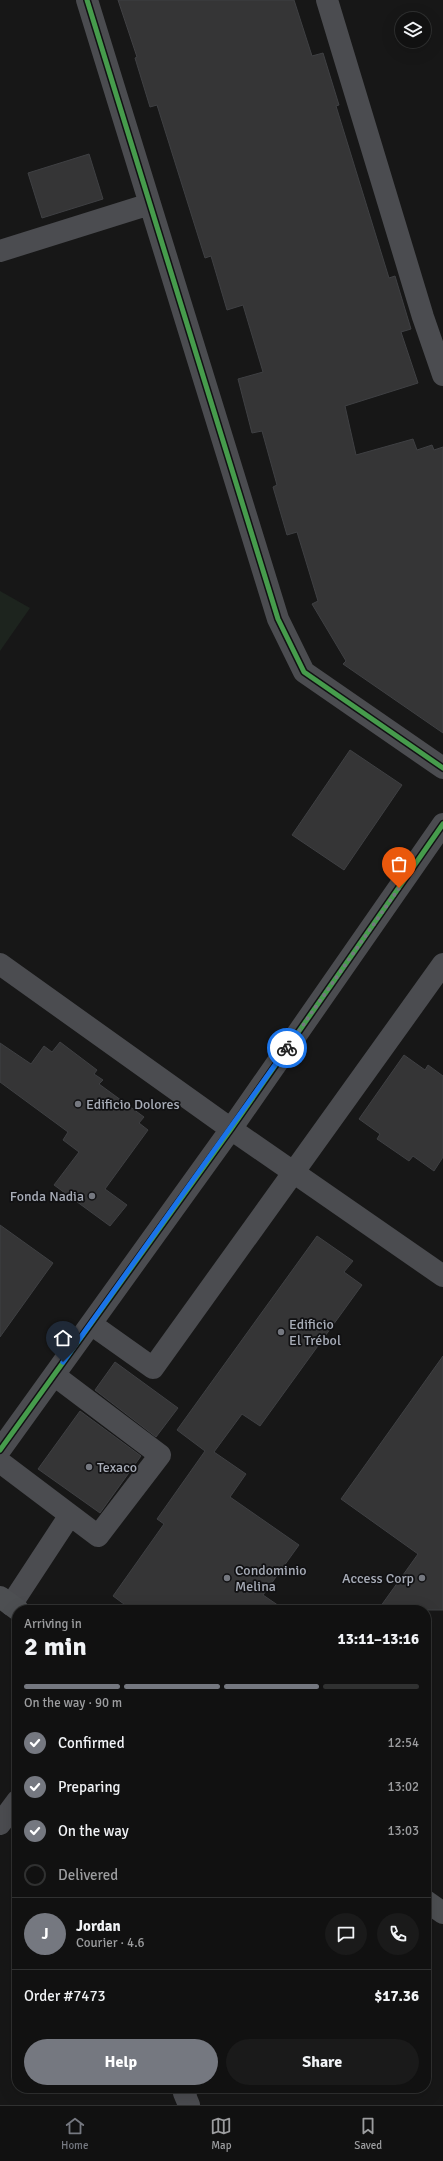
<!DOCTYPE html>
<meta charset="utf-8">
<style>
:root{--surface:#111;--page:#1a1a1a;--text:#f1f3f6;--muted:#9c9d9f;--line:#303131;--accent:#757880}
body{margin:0;font-family:Signika,sans-serif;background:var(--page);color:var(--text);height:100vh;display:flex;flex-direction:column;font-size:15px;white-space:nowrap}
*{box-sizing:border-box;margin:0}
p{font-size:13px;color:var(--muted)}
.icon{flex:none;width:22px;height:22px;fill:none;stroke:currentColor;stroke-width:2;stroke-linecap:round;stroke-linejoin:round}
.map{position:relative;flex:1;overflow:hidden}
.panel{position:absolute;left:12px;top:1605px;width:419px;height:488px;display:flex;flex-direction:column;background:var(--surface);border-radius:16px;box-shadow:0 4px 16px #0002,0 0 0 1px var(--line)}
.panel>*{flex:none}
.tools{position:absolute;left:395px;top:12px;display:grid;gap:8px}
.tools a{display:grid;place-items:center;width:36px;height:36px;border-radius:50%;background:var(--surface);box-shadow:0 4px 16px #0002,0 0 0 1px var(--line);font-size:20px}
.pin{position:absolute;display:grid;place-items:center;width:34px;height:34px;color:#fff;margin:-41px -17px;border-radius:50% 50% 50% 0;rotate:-45deg;box-shadow:0 0 4px #0007}
.pin .icon{rotate:45deg}
.courier{position:absolute;display:grid;place-items:center;width:40px;height:40px;margin:-20px;border:3px solid #1a73e8;border-radius:50%;background:#fff;color:#222;box-shadow:0 1px 5px #0007}
.headline em{font-style:normal;font-weight:800}
.headline div{display:flex;flex-direction:column-reverse}
.headline{display:flex;align-items:center;justify-content:space-between;height:68px;padding:0 12px}
h1{font-size:26px;font-weight:800;line-height:30px}
.bar{display:grid;grid-template-columns:repeat(4,1fr);gap:6px 4px;align-content:center;height:48px;padding:0 12px}
.bar i{height:5px;border-radius:3px;background:var(--line)}
.bar .active{background:var(--accent)}
.bar p{grid-column:span 4}
.line{display:flex;align-items:center;gap:10px;padding:0 12px;border-top:1px solid var(--line)}
.line div{flex:1}
.round{display:grid;place-items:center;flex:none;width:42px;height:42px;border-radius:21px;background:var(--page)}
ol{padding:0 12px;list-style:none}
li{display:flex;align-items:center;gap:12px;height:44px}
li p{margin-inline-start:auto}
li .icon{padding:4px;border-radius:50%;background:var(--accent);color:#fff;stroke-width:4}
li:last-child{color:var(--muted)}
li i{width:22px;height:22px;border:2px solid var(--line);border-radius:50%}
.button{display:flex;gap:8px;margin-top:auto;padding:8px 12px}
.button a{flex:1;height:46px;border-radius:24px;background:var(--accent);color:#fff;font-size:16px;font-weight:800;line-height:46px;text-align:center}
.button a+a{background:var(--page);color:var(--text)}
.menu{display:flex;justify-content:space-around;align-items:center;height:56px;border-top:1px solid var(--line);background:var(--surface);font-size:11px;color:var(--muted)}
.menu a{display:grid;justify-items:center;gap:2px}
.menu .active{color:var(--accent)}
.map>svg:first-child{display:block}
</style>
<div class="map">
<svg width="443" height="2105" viewBox="0 0 443 2105">
<rect width="100%" height="100%" fill="#171717"/>
<!-- green -->
<path fill="#1d241e" d="M 0,591 L 30,608 L 0,651 Z"/>
<!-- building -->
<path fill="#353536" stroke="#3f4043" d="M 118,0 L 294,0 L 312,56 L 323,53 L 339,105 L 336,106 L 389,278 L 395,276 L 411,329 L 401,332 L 418,383 L 345,406 L 356,455 L 413,439 L 417,450 L 432,445 L 434,450 L 443,447 L 443,733 L 343,664 L 346,661 L 312,604 L 318,601 L 297,532 L 287,535 L 273,487 L 277,485 L 262,431 L 252,433 L 238,379 L 263,372 L 243,305 L 227,310 L 211,256 L 205,258 L 157,105 L 150,107 L 135,58 L 137,57 Z
M 89,154 L 103,199 L 42,218 L 28,173 Z
M 350,750 L 402,785 L 344,870 L 292,835 Z
M 60,1042 L 97,1070 L 94,1074 L 103,1080 L 99,1084 L 144,1117 L 139,1123 L 148,1130 L 105,1189 L 127,1205 L 110,1226 L 54,1185 L 79,1152 L 63,1140 L 68,1132 L 0,1082 L 0,1043 L 31,1064 L 44,1046 L 52,1052 Z
M 404,1055 L 425,1070 L 428,1065 L 443,1076 L 443,1157 L 434,1171 L 413,1156 L 409,1161 L 377,1139 L 380,1134 L 359,1119 Z
M 0,1225 L 53,1263 L 0,1337 Z
M 317,1236 L 353,1261 L 344,1272 L 362,1285 L 260,1426 L 242,1414 L 214,1452 L 246,1474 L 230,1497 L 299,1545 L 263,1595 L 285,1610 L 132,1610 L 113,1596 L 164,1524 L 157,1519 L 205,1451 L 177,1430 Z
M 443,1356 L 443,1610 L 378,1610 L 418,1554 L 341,1499 Z
M 115,1362 L 178,1408 L 156,1437 L 95,1390 Z
M 80,1411 L 141,1456 L 100,1513 L 38,1469 Z"/>
<g fill="none" stroke-linecap="round" stroke-linejoin="round">
<!-- minor -->
<path stroke="#4b4c50" stroke-width="22" d="M 87,0 L 278,619 L 304,672 L 443,768
M 327,0 L 423,317 L 443,375
M 0,251 L 150,204
M 0,964 L 231,1129 L 443,1276
M 91,1324 L 153,1368 L 443,964
M 0,1450 L 231,1129 L 443,824
M 0,1462 L 98,1536 L 160,1455 L 54,1375
M 11,1605 L 70,1515
M 0,1824 L 17,1801
M 188,2088 L 184,2093 L 189,2105"/>
<!-- major -->
<path stroke="#4d4f52" stroke-width="22" d="M 0,1597 L 18,1610
M 426,1901 L 443,1913"/>
<defs>
<path id="cycleway" d="M 87,0 L 278,619 L 304,672 L 443,768
M 0,1450 L 231,1129 L 443,824"/>
</defs>
<!-- cycleway casing -->
<use href="#cycleway" stroke="#111113" stroke-width="8"/>
<!-- cycleway -->
<use href="#cycleway" stroke="#469c4c" stroke-width="5"/>
</g>
<g fill="none" stroke-linecap="round" stroke-linejoin="round">
<!-- done -->
<path stroke="#757880" stroke-width="4" stroke-dasharray="0 7.2" d="M 287,1048 L 399,888"/>
<!-- route -->
<path stroke="#1a73e8" stroke-width="5" d="M 63,1362 L 287,1048"/>
</g>
<!-- markers -->
<g fill="#757880" stroke="#111113" stroke-width="1.5">
<circle cx="78" cy="1104" r="4"/>
<circle cx="92" cy="1196" r="4"/>
<circle cx="281" cy="1332" r="4"/>
<circle cx="89" cy="1467" r="4"/>
<circle cx="227" cy="1578" r="4"/>
<circle cx="422" cy="1578" r="4"/>
</g>
<g text-anchor="middle" stroke-width="3.5" stroke-linejoin="round" paint-order="stroke">
<!-- poi labels -->
<g font-size="14" fill="#a8adb8" stroke="#111113" text-anchor="start">
<text x="86" y="1109">Edificio Dolores</text>
<text x="84" y="1201" text-anchor="end">Fonda Nadia</text>
<text x="289" y="1329">Edificio<tspan x="289" dy="16">El Trébol</tspan></text>
<text x="97" y="1472">Texaco</text>
<text x="235" y="1575">Condominio<tspan x="235" dy="16">Melina</tspan></text>
<text x="414" y="1583" text-anchor="end">Access Corp</text>
</g>
</g>
</svg>
<div class="tools">
<a><svg class="icon" aria-label="layers" viewBox="0 0 24 24"><path d="M12 4l9 5-9 5-9-5zM3 14l9 5 9-5"/></svg></a>
</div>
<div class="pin" style="left:399px;top:888px;background:#ea580c"><svg class="icon" aria-label="bag" viewBox="0 0 24 24"><path d="M5 8h14l-1 12H6zM9 8a3 3 0 0 1 6 0"/></svg></div>
<div class="pin" style="left:63px;top:1362px;background:#1f2937"><svg class="icon" aria-label="home" viewBox="0 0 24 24"><path d="M3 11l9-7 9 7M6 9v11h12V9"/></svg></div>
<div class="courier" style="left:287px;top:1048px"><svg class="icon" aria-label="bike" viewBox="0 0 24 24"><circle cx="6" cy="16" r="4"/><circle cx="18" cy="16" r="4"/><path d="M6 16l4-8h5l3 8M10 8l3 8H6M13 5h3"/></svg></div>
<section class="panel">
<div class="headline"><div><h1>2 min</h1><p>Arriving in</p></div><em>13:11–13:16</em></div>
<div class="bar"><i class="active"></i><i class="active"></i><i class="active"></i><i></i><p>On the way · 90 m</p></div>
<ol>
<li><svg class="icon" aria-label="check" viewBox="0 0 24 24"><path d="M5 12l5 5 9-10"/></svg>Confirmed<p>12:54</p></li>
<li><svg class="icon" aria-label="check" viewBox="0 0 24 24"><path d="M5 12l5 5 9-10"/></svg>Preparing<p>13:02</p></li>
<li><svg class="icon" aria-label="check" viewBox="0 0 24 24"><path d="M5 12l5 5 9-10"/></svg>On the way<p>13:03</p></li>
<li><i></i>Delivered</li>
</ol>
<div class="line" style="height:72px"><b class="round" style="background:var(--accent);color:#fff">J</b><div><b>Jordan</b><p>Courier · 4.6</p></div><a class="round"><svg class="icon" aria-label="chat" viewBox="0 0 24 24"><path d="M4 5h16v11H9l-5 4z"/></svg></a><a class="round"><svg class="icon" aria-label="phone" viewBox="0 0 24 24"><path d="M5 4h4l2 5-3 2q2 4 5 5l2-3 5 2v4C11 20 4 13 5 4z"/></svg></a></div>
<div class="line" style="height:52px"><div>Order #7473</div><b>$17.36</b></div>
<div class="button"><a>Help</a><a>Share</a></div>
</section>
</div>
<nav class="menu">
<a class="active"><svg class="icon" aria-label="home" viewBox="0 0 24 24"><path d="M3 11l9-7 9 7M6 9v11h12V9"/></svg>Home</a>
<a><svg class="icon" aria-label="map" viewBox="0 0 24 24"><path d="M3 6l6-2 6 2 6-2v14l-6 2-6-2-6 2zM9 4v14M15 6v14"/></svg>Map</a>
<a><svg class="icon" aria-label="saved" viewBox="0 0 24 24"><path d="M7 4h10v16l-5-4-5 4z"/></svg>Saved</a>
</nav>
